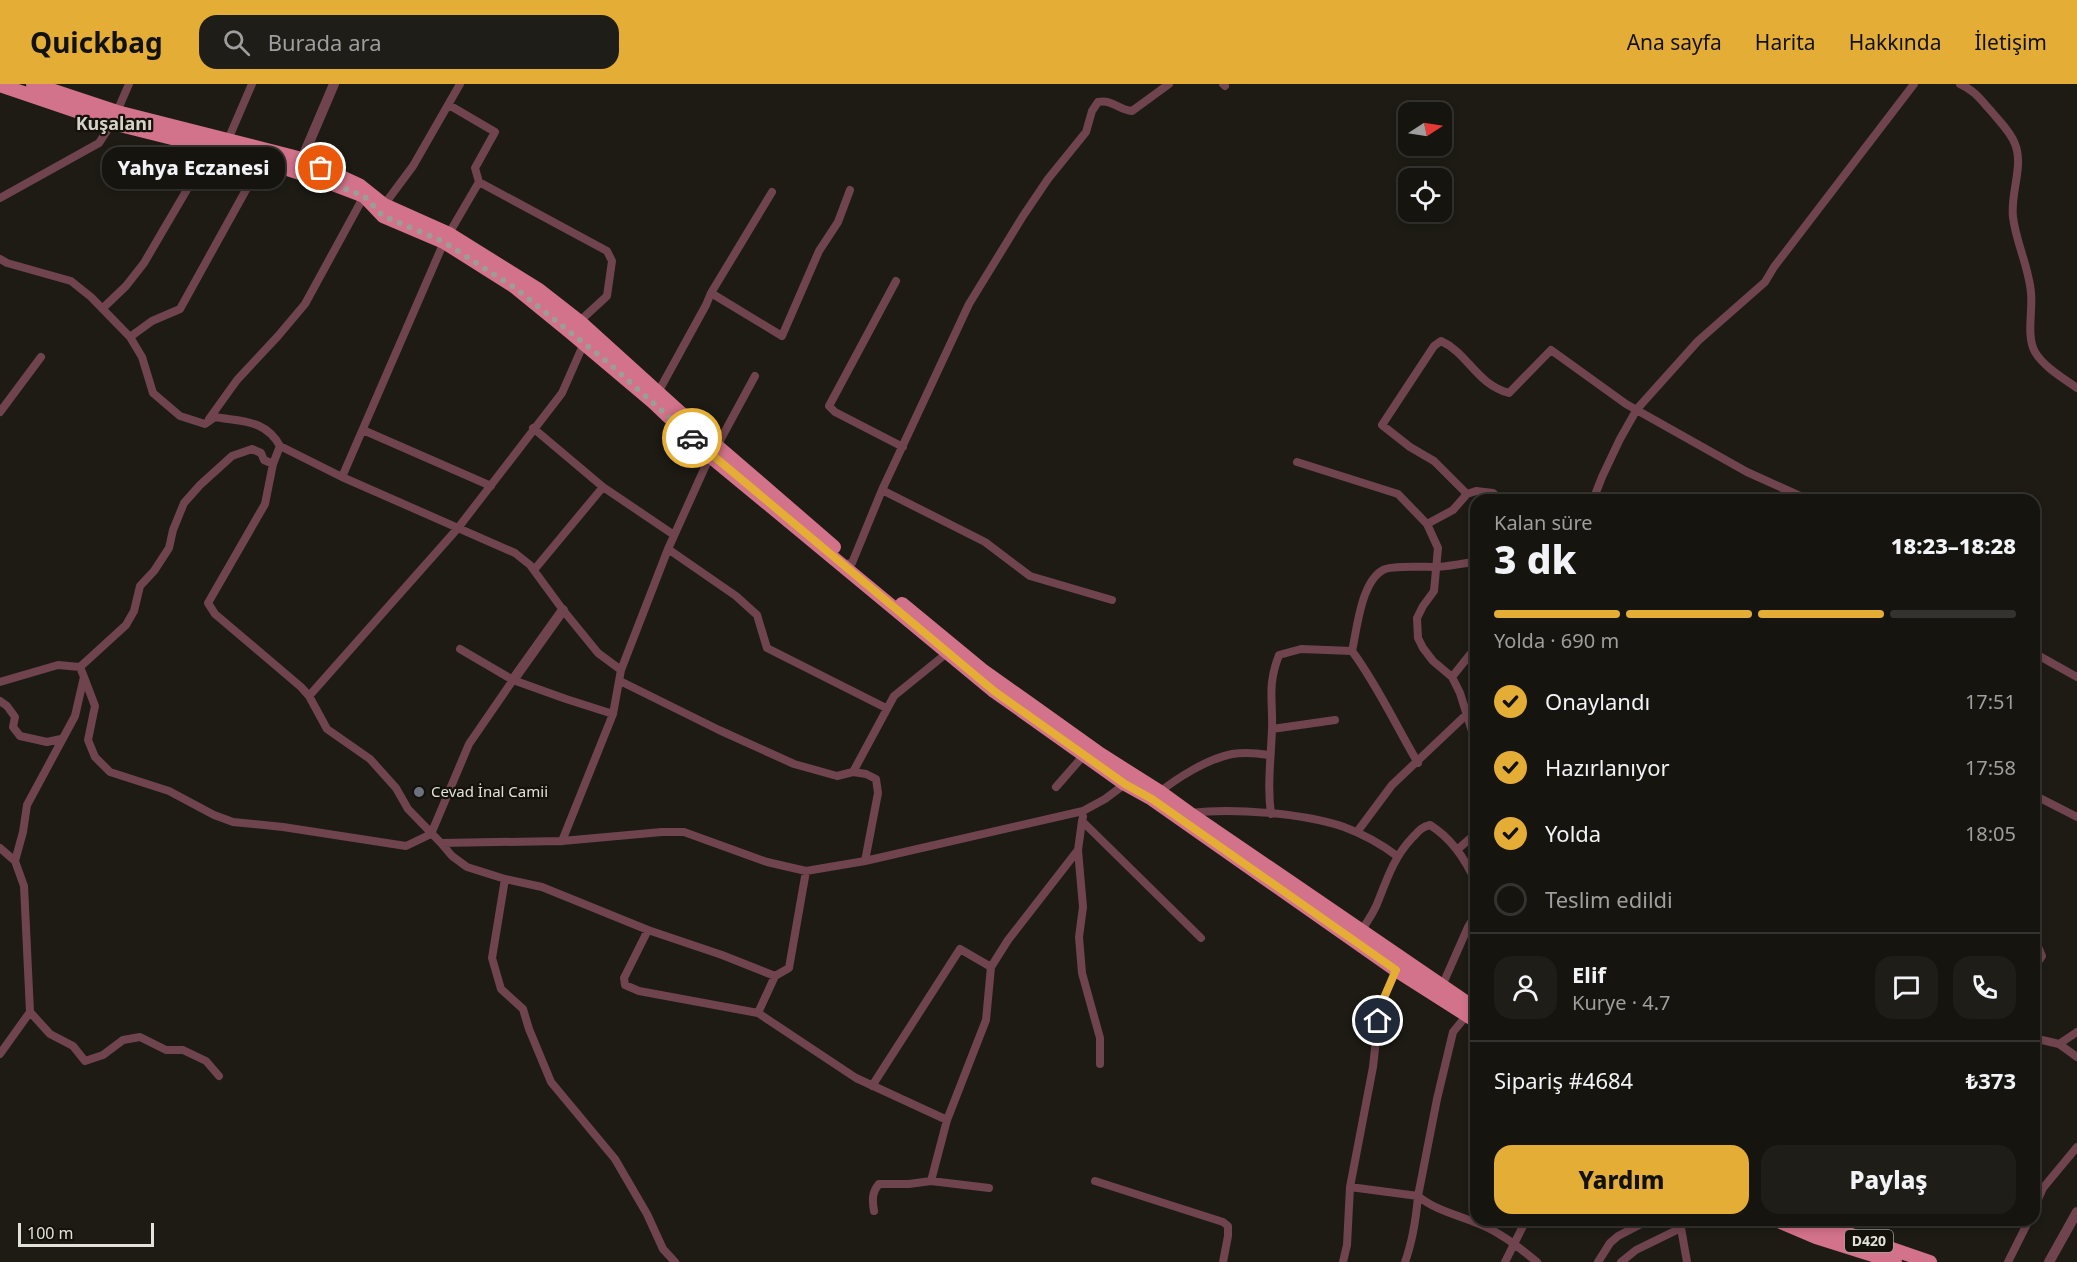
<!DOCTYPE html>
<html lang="tr">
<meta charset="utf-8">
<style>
:root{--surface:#16140f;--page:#1f1d18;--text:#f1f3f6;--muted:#9e9e9e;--line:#35332f;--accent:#e4ad35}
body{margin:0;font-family:"Noto Sans",sans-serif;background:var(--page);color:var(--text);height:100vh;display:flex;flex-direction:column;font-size:22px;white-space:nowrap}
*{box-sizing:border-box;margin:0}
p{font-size:20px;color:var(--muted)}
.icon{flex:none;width:33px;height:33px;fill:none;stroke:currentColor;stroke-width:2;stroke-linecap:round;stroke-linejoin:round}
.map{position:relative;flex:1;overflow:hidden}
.sheet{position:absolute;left:1470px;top:410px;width:570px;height:732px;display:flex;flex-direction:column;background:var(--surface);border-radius:18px;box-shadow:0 3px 9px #0003,0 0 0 2px var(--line)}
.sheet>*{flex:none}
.needle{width:39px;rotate:78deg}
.tools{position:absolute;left:1398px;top:18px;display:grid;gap:12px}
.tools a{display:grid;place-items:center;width:54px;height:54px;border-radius:12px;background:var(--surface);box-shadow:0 3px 9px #0003,0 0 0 2px var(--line);font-size:30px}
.scale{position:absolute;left:18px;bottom:15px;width:136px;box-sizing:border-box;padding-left:6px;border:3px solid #e2e1dc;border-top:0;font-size:16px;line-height:21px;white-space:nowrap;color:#e2e1dc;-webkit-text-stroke:4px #14120b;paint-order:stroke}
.pin{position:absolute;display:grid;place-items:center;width:51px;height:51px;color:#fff;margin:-26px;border:3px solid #fff;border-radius:50%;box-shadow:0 2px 6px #0007}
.courier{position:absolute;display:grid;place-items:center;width:60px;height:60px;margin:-30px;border:4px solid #e4ad35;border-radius:50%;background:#fff;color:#222;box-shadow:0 2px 8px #0007}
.bubble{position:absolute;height:42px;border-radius:18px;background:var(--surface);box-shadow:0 3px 9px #0003,0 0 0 2px var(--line);font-size:20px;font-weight:800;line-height:42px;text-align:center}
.head em{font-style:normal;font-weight:800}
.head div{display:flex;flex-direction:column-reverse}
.head{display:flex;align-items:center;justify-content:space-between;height:102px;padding:0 24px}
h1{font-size:39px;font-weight:800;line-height:45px}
.bar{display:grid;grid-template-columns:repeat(4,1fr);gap:9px 6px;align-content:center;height:72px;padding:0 24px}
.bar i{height:8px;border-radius:4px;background:var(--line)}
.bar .on{background:var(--accent)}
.bar p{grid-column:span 4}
.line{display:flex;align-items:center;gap:15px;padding:0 24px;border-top:2px solid var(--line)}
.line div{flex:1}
.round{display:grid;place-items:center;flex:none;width:63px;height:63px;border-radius:18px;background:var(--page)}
ol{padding:0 24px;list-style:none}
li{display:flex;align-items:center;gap:18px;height:66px}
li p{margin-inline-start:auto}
li .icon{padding:6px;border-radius:50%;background:var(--accent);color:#111;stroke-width:4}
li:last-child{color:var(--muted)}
li i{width:33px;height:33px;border:3px solid var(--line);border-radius:50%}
.action{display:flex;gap:12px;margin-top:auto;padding:12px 24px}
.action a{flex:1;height:69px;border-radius:18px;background:var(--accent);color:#111;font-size:24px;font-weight:800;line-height:69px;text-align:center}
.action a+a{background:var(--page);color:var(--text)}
header{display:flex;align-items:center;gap:36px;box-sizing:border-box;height:84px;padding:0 30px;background:var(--accent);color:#111}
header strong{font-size:28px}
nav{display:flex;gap:33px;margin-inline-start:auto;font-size:21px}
.search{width:420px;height:54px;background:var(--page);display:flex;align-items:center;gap:15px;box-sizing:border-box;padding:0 21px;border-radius:18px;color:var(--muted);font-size:22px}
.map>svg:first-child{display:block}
</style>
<header>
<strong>Quickbag</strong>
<div class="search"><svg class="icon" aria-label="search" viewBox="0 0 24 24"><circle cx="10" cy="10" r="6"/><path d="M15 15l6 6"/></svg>Burada ara</div>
<nav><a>Ana sayfa</a><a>Harita</a><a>Hakkında</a><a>İletişim</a></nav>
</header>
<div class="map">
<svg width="2077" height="1178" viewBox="0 0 2077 1178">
<rect width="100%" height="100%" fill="#1d1b14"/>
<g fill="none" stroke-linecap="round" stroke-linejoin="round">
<!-- minor -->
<path stroke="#6f444e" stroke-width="8" d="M 1223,0 L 1225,2
M 1960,0 C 1974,6 1981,16 1991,27 C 1999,37 2011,48 2015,60 C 2024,82 2010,110 2013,133 C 2016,159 2029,183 2031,209 C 2033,226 2026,252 2035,268 C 2044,283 2063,294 2077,304
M 227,58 L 252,0
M 479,98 L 607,167 L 612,177 L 607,212 L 569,247
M 0,114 L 99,59 L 112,39 L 129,0
M 384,125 L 384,121 L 413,82 L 460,0
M 0,175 L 7,179 L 71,197 L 91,213 L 130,253 L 142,273 L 153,309 L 180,332 L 205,340 L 215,333 C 242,338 265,335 280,362 L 273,380 L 265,420 L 208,519 L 215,530 L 301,603 L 309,612 L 327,645 L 370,675 L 396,704 L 408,725 L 441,759 L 562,757 L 662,748 L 684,748 L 767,778 L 806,787 L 865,777 L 1083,727 L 1105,715 L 1125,700
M 896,197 L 829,322 L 835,328 L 903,363
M 711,209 L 782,252 L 819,167 L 838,138 L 850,106
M 103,224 L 126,202 L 144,179 L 192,97 L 208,63
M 130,253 L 152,237 L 180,225 L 247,104 L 256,75
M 656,312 L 706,221 L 711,209 L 772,108
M 0,328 L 41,273
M 209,335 L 237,296 L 278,252 L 305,220 L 364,112
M 533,344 L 603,403 L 674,451
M 363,346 L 491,402
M 280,362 L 342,393 L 515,469 L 530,481 L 563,526 L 598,569 L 621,586
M 717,362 L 755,292
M 1297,378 L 1398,410 L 1427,440
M 342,393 L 444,158 L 479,98 L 475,84 L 495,48 L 449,21
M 882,406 L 985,458 L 1030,492 L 1112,516
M 1467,410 L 1434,377 L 1410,363 L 1382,341 L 1434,262 L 1441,257 C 1468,269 1476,300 1509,309 L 1551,266 L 1626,320 L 1747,388 L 1809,416
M 1593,416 L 1602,393 L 1620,355 L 1637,325 L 1698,257 L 1765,198 L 1774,183 L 1914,0
M 668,465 L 736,512 L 757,531 L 767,564 L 886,624
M 841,481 L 852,479 L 882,406 L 969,220 L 1023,132 L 1048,95 L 1086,48 L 1092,27 L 1098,18 C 1113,15 1118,26 1132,27 L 1169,0
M 534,486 L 603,403
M 460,565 L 513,596 L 566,615 L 613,630
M 2034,569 L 2077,593
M 80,583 L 126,541 L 134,527 L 140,502 L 154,487 L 169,464 L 173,446 L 184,419 L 200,401 L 232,372 L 252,365 L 261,369 L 264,376 L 273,380
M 84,593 L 95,622 L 88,656 L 95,673 L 110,688 L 169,707 L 214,731 L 233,738 L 283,743 L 406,762 L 431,750 L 469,660 L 513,596
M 1452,593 L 1476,563
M 620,597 L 719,646 L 794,680 L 837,692 L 853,688 L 866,690 L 876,695 L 878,709 L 865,777
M 0,598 L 58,581 L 80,583 L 84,593 L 75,632 L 27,721 L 23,748 L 15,777
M 309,612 L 458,444 L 562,309 L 584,259
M 0,617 L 7,622 L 15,633 L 13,643 L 20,652 L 47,658 L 61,655
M 1272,645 L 1335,636
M 1476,660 L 1460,609 L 1452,593 L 1433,577 L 1423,564 L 1418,554 L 1417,534 L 1423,522 L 1434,507 L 1438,464 L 1427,440 L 1453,426 L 1467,410 L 1476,407 L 1493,409 L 1501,416
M 1418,679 C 1396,642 1378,602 1352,567 C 1357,545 1361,498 1383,486 C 1391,481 1423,483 1434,483 C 1448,483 1462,479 1476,478
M 853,688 L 894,612 L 947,569
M 1056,703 L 1084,671
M 1157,710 C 1177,694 1207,675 1232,670 C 1244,668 1257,669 1269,671
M 2034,711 L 2077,733
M 1190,729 C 1233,724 1303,729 1344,743 C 1363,750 1381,760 1397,772
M 1271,730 C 1267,702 1271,674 1272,645 C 1273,615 1267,602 1279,571 L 1301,565 L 1352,567
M 1083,733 L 1082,737 L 1201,854
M 1357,748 L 1392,701 L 1467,630
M 562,757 L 613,630 L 621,586 L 668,465 L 710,372
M 441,759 L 452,772 L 467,783 L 505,795 L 542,803 L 648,846 L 722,871 L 775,892
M 0,764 L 15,777 L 24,802 L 30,928 L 0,970
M 1078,766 L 1083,823 L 1079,853 L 1082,889 L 1100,954 L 1100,980
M 1457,766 L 1474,751 L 1476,744
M 505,795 L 492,874 L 501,905 L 523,925 L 529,945 L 551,998 L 615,1075 L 647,1130 L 663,1165 L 675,1178
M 648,846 L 624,894 L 625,901 L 639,907 L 758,929 L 856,994 L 947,1036
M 1361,847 C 1368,837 1375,827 1379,815 C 1388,792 1395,772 1412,754 C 1418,748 1421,743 1430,741 C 1451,754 1466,776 1476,799
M 2034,853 L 2042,872 L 2034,884
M 1442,902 L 1468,843 L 1476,830
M 30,928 L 50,950 L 73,962 L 85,977 L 103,971 L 123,956 L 140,953 L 166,966 L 183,966 L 206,977 L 219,992
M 758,929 L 775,892 L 789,884 L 806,787
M 2034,957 L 2042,956 L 2059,960 L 2077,948
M 2059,960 L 2077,973
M 872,1002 L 960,865 L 991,883
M 931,1097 L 989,1104
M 1095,1097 L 1223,1138 L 1228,1142 L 1228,1152 L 1223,1178
M 2034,1098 L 2043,1104
M 1350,1103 L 1418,1112 L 1437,1015 L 1453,948 L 1467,931
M 1418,1112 C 1437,1128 1464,1132 1486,1143 C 1505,1152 1521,1165 1537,1178
M 2034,1124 L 2043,1104 L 2077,1063
M 874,1127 C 872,1116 872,1108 879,1100 L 909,1100 L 931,1097 L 947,1036 L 986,936 L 991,883 L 1008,856 L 1078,766 L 1082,737
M 1684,1136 L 1681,1144 L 1687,1178
M 1343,1178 L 1347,1161 L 1350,1103 L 1373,983 L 1378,937 L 1383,916 L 1396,886
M 1405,1178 C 1413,1156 1416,1135 1418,1112
M 1505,1178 L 1526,1136
M 1598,1178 L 1610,1159 L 1618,1152 L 1649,1136
M 1621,1178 L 1636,1166 L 1681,1144
M 2008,1178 L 2029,1136"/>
<!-- tertiary -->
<path stroke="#6f444e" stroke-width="10" d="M 299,82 L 334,0
M 513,596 L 563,526
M 2049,1178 L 2077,1128"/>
<!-- trunk -->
<path stroke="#d3728b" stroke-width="14" d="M 33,0 L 117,28 L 302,75 L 359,101 L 384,121 L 449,150 L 539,206 L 580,238 L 717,362 L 834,463
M 0,1 L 112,39 L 256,75 L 322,96 L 364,112 L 383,132 L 444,158 L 515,203 L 569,247 L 653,318 L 710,372 L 994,607 L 1125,700 L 1152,715 L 1396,886 L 1476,937
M 902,520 L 982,586 L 1030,620 L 1100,670 L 1160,708 L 1189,729 L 1476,925
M 1776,1136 L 1816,1153 L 1895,1178
M 1808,1136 L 1930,1178"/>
</g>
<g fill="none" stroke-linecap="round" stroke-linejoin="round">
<!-- done -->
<path stroke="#9d9c96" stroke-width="6" stroke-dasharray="0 10.8" d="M 321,84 L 302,75 L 297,87 L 364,112 L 383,132 L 444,158 L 515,204 L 611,281 L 692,354"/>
<!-- route -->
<path stroke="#e4ad35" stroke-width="8" d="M 692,354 L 994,607 L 1125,700 L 1152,715 L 1396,886 L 1383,916 L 1378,937"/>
</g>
<!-- markers -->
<circle fill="#6b7280" stroke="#14120b" stroke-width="2" cx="419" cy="708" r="6"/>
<g text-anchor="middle" stroke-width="4.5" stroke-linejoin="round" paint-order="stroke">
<!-- shield labels -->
<rect fill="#14120b" stroke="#a4a39d" stroke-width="1.5" x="1845" y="1146" width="48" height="22" rx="4.5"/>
<g font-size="14" font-weight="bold" fill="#e2e1dc">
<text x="1869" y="1162">D420</text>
</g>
<!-- poi labels -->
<g font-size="15" fill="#e2e1dc" stroke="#14120b" text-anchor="start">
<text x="431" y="713">Cevad İnal Camii</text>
</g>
<!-- quarter labels -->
<g font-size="18" font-weight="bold" fill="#d5d2c8" stroke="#14120b">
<text x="114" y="46">Kuşalanı</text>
</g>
</g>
</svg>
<div class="tools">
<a><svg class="needle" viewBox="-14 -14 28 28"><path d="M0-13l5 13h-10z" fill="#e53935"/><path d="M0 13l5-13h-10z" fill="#9e9e9e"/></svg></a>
<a><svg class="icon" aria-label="locate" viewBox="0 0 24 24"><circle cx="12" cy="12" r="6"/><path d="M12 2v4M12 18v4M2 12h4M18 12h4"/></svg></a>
</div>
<div class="scale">100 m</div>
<div class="pin" style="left:321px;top:84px;background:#ea580c"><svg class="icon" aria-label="bag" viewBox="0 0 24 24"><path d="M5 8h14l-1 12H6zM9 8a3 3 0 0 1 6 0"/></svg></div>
<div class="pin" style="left:1378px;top:937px;background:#1f2937"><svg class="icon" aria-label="home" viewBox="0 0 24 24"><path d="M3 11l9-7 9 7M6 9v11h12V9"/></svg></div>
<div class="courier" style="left:692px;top:354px"><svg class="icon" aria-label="car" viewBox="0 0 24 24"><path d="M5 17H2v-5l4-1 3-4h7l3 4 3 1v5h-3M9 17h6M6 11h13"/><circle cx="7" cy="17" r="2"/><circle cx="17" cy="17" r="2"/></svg></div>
<div class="bubble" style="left:102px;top:63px;width:183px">Yahya Eczanesi</div>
<section class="sheet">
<div class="head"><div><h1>3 dk</h1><p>Kalan süre</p></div><em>18:23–18:28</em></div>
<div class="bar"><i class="on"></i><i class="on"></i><i class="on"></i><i></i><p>Yolda · 690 m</p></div>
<ol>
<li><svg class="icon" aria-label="check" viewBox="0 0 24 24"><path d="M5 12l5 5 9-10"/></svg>Onaylandı<p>17:51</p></li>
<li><svg class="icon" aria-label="check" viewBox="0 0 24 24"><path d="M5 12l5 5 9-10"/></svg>Hazırlanıyor<p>17:58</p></li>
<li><svg class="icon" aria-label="check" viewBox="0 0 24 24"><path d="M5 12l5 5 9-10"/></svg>Yolda<p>18:05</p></li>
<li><i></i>Teslim edildi</li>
</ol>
<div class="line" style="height:108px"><a class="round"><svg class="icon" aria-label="person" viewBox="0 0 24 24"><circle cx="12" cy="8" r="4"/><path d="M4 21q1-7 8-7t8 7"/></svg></a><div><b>Elif</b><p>Kurye · 4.7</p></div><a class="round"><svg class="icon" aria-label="chat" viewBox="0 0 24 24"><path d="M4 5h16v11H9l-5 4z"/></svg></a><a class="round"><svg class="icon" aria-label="phone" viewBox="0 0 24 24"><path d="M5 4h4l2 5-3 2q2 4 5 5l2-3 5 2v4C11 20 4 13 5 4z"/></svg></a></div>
<div class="line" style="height:78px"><div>Sipariş #4684</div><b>₺373</b></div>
<div class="action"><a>Yardım</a><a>Paylaş</a></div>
</section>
</div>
